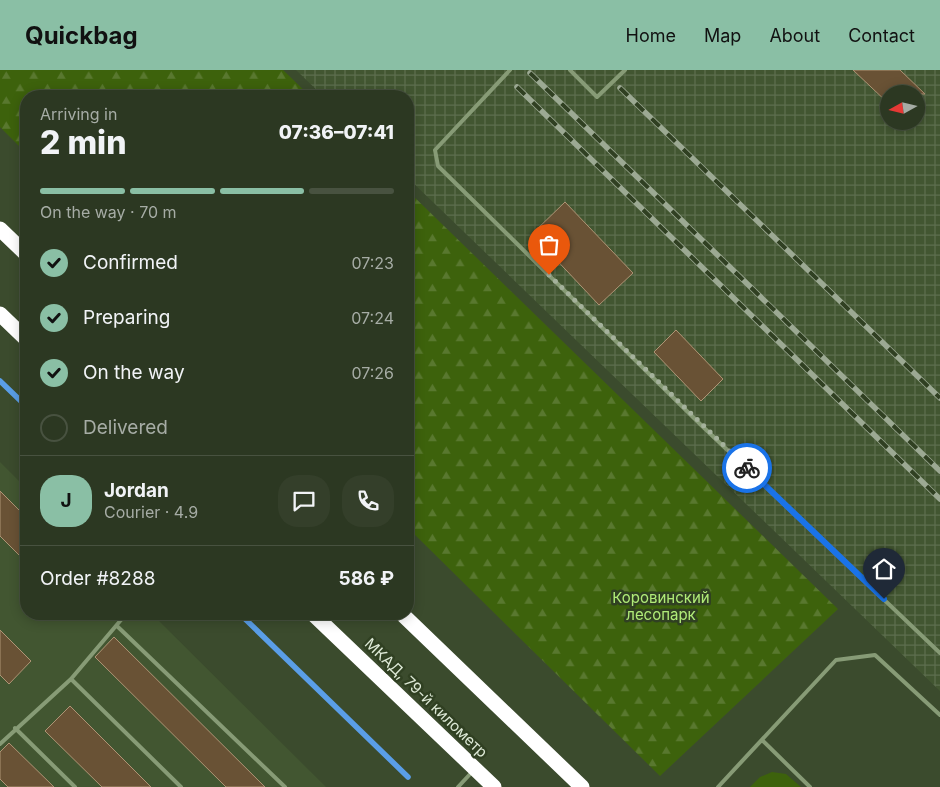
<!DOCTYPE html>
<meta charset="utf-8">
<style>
:root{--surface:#2c3822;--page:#343f2a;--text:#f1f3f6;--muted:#a6aca5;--line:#485240;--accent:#8abfa5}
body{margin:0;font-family:Inter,sans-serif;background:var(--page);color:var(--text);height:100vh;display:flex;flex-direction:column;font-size:19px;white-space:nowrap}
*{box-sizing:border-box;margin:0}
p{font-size:16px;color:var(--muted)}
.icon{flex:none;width:28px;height:28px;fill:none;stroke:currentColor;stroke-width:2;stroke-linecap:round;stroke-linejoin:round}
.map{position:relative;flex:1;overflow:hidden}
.panel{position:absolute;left:20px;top:20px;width:394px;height:530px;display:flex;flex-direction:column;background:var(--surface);border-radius:20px;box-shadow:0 2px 12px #0003,0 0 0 1px var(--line)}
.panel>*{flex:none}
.needle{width:32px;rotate:262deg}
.controls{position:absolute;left:880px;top:15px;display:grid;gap:10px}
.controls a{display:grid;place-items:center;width:45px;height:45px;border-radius:50%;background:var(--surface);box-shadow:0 2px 12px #0003,0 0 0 1px var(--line);font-size:25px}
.pin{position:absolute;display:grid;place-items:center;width:42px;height:42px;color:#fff;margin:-51px -21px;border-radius:50% 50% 50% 0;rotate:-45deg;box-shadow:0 0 5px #0007}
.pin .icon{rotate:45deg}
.courier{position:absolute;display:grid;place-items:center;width:50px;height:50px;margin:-25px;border:4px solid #1a73e8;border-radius:50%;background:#fff;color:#222;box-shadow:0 1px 6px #0007}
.summary em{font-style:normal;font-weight:800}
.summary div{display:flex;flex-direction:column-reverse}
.summary{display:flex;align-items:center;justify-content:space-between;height:85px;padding:0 20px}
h1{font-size:32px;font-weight:800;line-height:38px}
.bar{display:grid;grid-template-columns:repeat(4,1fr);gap:8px 5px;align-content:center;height:60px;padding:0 20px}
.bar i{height:6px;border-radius:4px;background:var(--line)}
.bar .active{background:var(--accent)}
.bar p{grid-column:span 4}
.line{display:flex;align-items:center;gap:12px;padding:0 20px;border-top:1px solid var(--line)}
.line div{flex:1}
.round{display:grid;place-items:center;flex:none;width:52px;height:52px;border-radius:20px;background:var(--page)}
ol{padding:0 20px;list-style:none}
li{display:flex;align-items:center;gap:15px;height:55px}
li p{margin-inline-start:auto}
li .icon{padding:5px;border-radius:50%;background:var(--accent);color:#111;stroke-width:4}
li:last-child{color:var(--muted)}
li i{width:28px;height:28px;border:2px solid var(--line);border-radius:50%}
header{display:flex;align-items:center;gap:30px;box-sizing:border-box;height:70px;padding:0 25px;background:var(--accent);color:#111}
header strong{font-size:24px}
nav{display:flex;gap:28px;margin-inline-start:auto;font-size:18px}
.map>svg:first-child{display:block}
</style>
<header>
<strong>Quickbag</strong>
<nav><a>Home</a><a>Map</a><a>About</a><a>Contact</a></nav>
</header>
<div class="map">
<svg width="940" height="717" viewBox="0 0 940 717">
<defs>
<pattern id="industrial-grid" width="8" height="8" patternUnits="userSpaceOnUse" patternTransform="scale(1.25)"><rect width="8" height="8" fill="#425631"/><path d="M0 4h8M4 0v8" fill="none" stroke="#5d6e4e"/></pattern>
<pattern id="forest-firs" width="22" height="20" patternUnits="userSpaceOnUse" patternTransform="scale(1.25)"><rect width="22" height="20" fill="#3d620c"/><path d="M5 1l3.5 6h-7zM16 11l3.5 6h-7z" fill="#59782f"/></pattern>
</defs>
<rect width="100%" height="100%" fill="#3b4b2d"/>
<!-- built -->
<path fill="#425631" d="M 0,392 L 26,418 L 26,544 L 152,544 L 326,717 L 0,717 Z"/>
<!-- industrial -->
<path fill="url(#industrial-grid)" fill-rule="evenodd" d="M 296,0 L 940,0 L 940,621 L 408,108 L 408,26 L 323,26 ZM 889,24 L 916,24 L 916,51 L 889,51 Z"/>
<!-- grass -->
<path fill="#3d620c" d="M 772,702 L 786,704 L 801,717 L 750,717 L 760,707 Z"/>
<!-- forest -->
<path fill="url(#forest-firs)" d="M 0,0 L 283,0 L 310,26 L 26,26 L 26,83 L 0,57 Z
M 408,121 L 838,539 L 660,706 L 408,458 Z"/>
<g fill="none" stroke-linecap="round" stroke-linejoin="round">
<!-- stream -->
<path stroke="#5a9ee7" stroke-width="5.5" d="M 0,311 L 26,336
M 240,544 L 408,707"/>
</g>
<!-- building -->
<path fill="#695235" stroke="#ae9475" d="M 853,0 L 900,0 L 925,24 L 889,24 L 889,34 Z
M 565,132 L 633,203 L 599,235 L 532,164 Z
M 676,260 L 723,309 L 701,331 L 654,282 Z
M 0,421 L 26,447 L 26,492 L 0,466 Z
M 0,560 L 31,591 L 9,614 L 0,605 Z
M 114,567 L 265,717 L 226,717 L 95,587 Z
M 70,636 L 151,717 L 102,717 L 45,661 Z
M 9,673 L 54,717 L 8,717 L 0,709 L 0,682 Z"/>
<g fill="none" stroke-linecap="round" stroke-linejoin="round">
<!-- lane -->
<path stroke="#879b76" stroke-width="4" d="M 510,0 L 435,80 L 438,96 L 700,354 L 940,583
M 570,0 L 597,27 L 625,0
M 118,557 L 285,717
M 71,609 L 181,717
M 15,658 L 75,717
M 762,670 L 810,717
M 0,674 L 71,609 L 126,544
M 458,717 L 472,702
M 718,717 L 836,590 L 875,585 L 940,645"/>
<!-- highway -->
<path stroke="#fff" stroke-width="15" d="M 0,159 L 26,184
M 0,244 L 26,269
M 313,544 L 494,717
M 402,544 L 582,717"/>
<defs>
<path id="rail" d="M 530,3 L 940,401
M 517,17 L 940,429
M 620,18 L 940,328"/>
</defs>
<!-- rail casing -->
<use href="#rail" stroke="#9ca993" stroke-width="5.5"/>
<!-- rail -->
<use href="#rail" stroke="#304022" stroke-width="4" stroke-dasharray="11" stroke-linecap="butt"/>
</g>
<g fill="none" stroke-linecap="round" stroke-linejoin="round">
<!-- done -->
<path stroke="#a5b29c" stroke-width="5" stroke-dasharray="0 9" d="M 549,205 L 747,398"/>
<!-- route -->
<path stroke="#1a73e8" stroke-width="6" d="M 747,398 L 884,529"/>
</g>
<g text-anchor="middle" stroke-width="5" stroke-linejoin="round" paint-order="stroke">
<!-- park labels -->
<g font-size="15" fill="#b0eb78" stroke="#304022">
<text x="661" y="533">Коровинский<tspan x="661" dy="17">лесопарк</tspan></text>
</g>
<!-- street labels -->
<g font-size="15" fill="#dee9d7" stroke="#304022">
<text transform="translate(426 628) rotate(44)" y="5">МКАД, 79-й километр</text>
</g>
</g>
</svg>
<div class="controls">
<a><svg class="needle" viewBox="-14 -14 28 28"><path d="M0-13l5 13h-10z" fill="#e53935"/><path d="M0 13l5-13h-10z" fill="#a6aca5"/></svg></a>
</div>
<div class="pin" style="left:549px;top:205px;background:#ea580c"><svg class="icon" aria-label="bag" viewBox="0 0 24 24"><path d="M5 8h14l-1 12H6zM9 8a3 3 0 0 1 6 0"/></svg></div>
<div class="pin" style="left:884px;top:529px;background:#1f2937"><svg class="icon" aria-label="home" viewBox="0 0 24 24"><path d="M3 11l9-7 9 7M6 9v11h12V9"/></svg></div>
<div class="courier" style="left:747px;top:398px"><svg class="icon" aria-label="bike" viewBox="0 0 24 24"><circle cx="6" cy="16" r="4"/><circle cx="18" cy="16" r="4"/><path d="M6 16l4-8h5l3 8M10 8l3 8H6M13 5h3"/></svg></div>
<section class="panel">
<div class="summary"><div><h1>2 min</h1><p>Arriving in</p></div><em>07:36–07:41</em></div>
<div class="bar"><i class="active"></i><i class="active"></i><i class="active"></i><i></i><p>On the way · 70 m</p></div>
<ol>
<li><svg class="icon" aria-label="check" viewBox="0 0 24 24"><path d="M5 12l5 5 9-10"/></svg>Confirmed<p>07:23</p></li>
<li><svg class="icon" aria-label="check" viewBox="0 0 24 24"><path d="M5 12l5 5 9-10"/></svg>Preparing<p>07:24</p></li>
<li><svg class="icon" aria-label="check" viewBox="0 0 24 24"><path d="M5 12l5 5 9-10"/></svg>On the way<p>07:26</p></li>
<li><i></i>Delivered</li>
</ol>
<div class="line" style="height:90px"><b class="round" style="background:var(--accent);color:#111">J</b><div><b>Jordan</b><p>Courier · 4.9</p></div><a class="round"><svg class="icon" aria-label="chat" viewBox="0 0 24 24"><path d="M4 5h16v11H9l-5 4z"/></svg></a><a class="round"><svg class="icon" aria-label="phone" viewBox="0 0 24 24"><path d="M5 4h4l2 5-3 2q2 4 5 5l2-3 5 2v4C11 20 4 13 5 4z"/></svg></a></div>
<div class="line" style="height:65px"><div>Order #8288</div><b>586 ₽</b></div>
</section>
</div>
